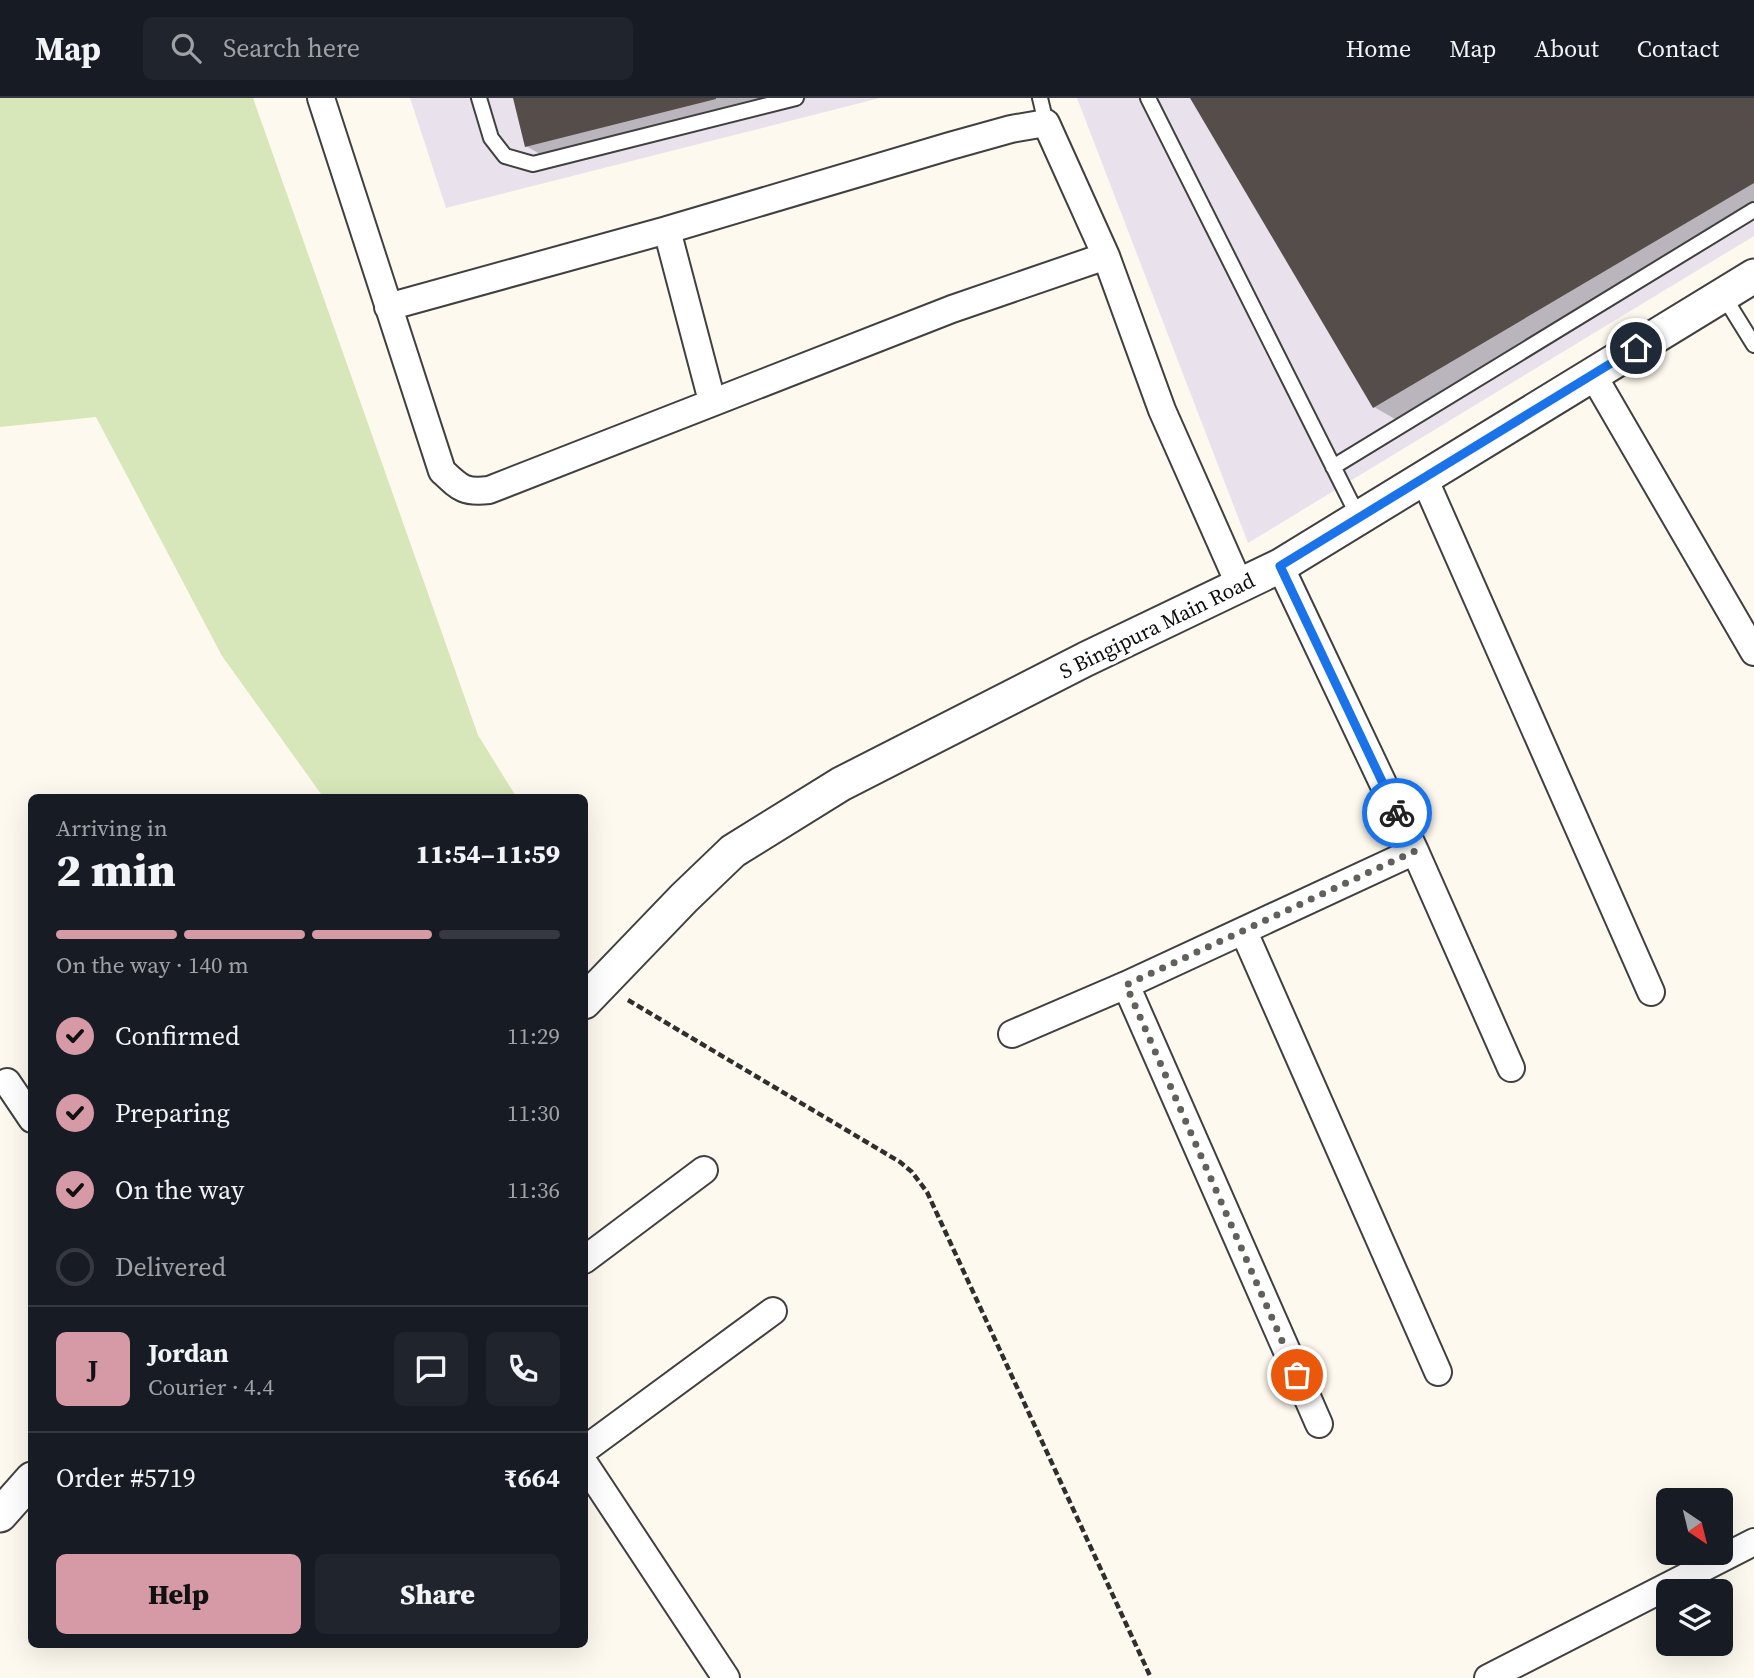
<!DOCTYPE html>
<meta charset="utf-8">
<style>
:root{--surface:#171b24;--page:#20242c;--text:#f1f3f6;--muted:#9ea1a6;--line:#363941;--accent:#d699a6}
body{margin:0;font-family:"Source Serif 4",serif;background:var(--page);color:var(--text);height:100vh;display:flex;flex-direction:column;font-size:26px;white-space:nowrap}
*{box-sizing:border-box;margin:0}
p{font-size:23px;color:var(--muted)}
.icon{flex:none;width:38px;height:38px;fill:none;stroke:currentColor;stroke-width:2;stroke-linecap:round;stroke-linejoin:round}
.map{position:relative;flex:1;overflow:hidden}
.panel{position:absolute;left:28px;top:696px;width:560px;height:854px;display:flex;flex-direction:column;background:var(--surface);border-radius:10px;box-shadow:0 7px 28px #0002}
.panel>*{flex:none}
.needle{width:46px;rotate:145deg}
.fabs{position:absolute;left:1656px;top:1390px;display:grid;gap:14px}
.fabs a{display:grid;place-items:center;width:77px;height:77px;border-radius:10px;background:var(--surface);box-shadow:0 7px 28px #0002;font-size:35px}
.pin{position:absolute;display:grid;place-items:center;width:60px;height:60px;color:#fff;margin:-30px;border:4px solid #fff;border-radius:50%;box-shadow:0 2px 7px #0007}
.courier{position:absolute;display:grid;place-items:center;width:70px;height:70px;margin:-35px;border:5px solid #1a73e8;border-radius:50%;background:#fff;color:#222;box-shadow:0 2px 9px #0007}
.head em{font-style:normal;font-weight:800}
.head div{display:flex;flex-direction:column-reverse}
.head{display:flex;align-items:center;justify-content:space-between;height:119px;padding:0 28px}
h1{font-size:46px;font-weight:800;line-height:52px}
.bar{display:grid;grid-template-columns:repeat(4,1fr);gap:10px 7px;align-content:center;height:84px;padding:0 28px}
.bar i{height:9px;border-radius:5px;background:var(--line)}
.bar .active{background:var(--accent)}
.bar p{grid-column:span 4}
.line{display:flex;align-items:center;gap:18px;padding:0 28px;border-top:2px solid var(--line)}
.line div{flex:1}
.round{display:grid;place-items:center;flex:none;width:74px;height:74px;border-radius:10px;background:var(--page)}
ol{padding:0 28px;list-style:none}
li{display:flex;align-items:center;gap:21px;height:77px}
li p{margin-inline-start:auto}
li .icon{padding:7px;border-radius:50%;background:var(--accent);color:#111;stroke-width:4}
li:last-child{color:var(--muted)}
li i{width:38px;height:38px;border:4px solid var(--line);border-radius:50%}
.cta{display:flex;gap:14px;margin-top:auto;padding:14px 28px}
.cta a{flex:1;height:80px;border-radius:10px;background:var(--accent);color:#111;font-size:28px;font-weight:800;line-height:80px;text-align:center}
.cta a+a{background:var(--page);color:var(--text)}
header{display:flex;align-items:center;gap:42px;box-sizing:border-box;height:98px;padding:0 35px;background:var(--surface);border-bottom:2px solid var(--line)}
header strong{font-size:33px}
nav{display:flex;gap:38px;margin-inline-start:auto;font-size:24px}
.search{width:490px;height:63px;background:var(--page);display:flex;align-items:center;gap:18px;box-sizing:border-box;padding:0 24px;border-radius:10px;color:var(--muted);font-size:26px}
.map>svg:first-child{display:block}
</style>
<header>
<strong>Map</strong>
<div class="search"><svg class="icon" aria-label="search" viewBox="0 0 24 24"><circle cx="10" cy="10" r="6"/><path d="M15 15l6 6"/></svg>Search here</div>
<nav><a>Home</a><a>Map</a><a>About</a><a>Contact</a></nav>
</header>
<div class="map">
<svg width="1754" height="1580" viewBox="0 0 1754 1580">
<rect width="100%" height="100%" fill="#fef9ee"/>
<!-- industrial -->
<path fill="#e9e1eb" d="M 410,0 L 880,0 L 446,110 Z
M 1077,0 L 1754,0 L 1754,138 L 1248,445 Z"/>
<!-- green -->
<path fill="#d7e7b9" d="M 0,0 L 253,0 L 478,637 L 517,700 L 324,700 L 222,558 L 96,319 L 0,329 Z"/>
<!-- shadow -->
<path fill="#0003" d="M 515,0 L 807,0 L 554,64 L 526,48 Z
M 1192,0 L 1754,0 L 1754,116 L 1402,325 L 1374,309 Z"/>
<!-- building -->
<path fill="#554d4a" d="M 513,0 L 716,0 L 716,1 L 525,49 Z
M 1190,0 L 1754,0 L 1754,85 L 1373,310 Z"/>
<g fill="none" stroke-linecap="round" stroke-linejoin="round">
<defs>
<path id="service" d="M 479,0 L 491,40 L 505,58 L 533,66 L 796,0
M 1040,0 L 1046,25
M 1148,0 L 1359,420
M 1723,197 L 1754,247
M 1333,369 L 1754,112"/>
<path id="minor" d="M 321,0 L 442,373 C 460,390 464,395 489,392 L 952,211 L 1106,158 L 1162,312 L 1240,488
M 388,209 L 667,132
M 1593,277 L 1754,554
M 712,303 L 667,132 L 950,48 L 1011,31 L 1046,25 L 1106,158
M 1424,380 L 1651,894
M 1280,468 L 1415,753 L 1511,970
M 1244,834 L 1438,1274
M 1126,887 L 1319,1326
M 1012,936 L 1126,887 L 1415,753
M 7,984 L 32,1021
M 584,1162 L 704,1072
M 584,1352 L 773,1213
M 584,1365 L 726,1580
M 1488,1580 L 1754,1444"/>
<path id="tertiary" d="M 584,904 L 684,800 L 733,753 L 841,686 L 1086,561 L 1280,468 L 1754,178
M 0,1417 L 32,1381"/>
</defs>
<!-- service casing -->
<use href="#service" stroke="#404040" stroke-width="18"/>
<!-- minor casing -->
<use href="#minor" stroke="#404040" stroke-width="30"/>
<!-- tertiary casing -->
<use href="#tertiary" stroke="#404040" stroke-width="37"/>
<!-- path -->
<path stroke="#2f2f2f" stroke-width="4.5" stroke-dasharray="7 3.5" stroke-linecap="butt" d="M 628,902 L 900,1064 L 912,1074 L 927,1094 L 1151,1580"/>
<!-- service -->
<use href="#service" stroke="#fff" stroke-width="14"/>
<!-- minor -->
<use href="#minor" stroke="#fff" stroke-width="26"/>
<!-- tertiary -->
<use href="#tertiary" stroke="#fff" stroke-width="33"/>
</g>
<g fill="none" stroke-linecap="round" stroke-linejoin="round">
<!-- done -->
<path stroke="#61605c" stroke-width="7" stroke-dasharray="0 12.6" d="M 1297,1277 L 1126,887 L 1415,753 L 1397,715"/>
<!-- route -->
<path stroke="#1a73e8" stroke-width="9" d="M 1397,715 L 1280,468 L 1636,250"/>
</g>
<g text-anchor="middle" stroke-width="7" stroke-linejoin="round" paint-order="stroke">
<!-- street labels -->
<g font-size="21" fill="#0d0d0d" stroke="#fff">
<text transform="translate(1157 528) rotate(-26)" y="7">S Bingipura Main Road</text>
</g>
</g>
</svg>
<div class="fabs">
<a><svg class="needle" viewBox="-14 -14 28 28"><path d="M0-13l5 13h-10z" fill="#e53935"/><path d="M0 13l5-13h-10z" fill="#9ea1a6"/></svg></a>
<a><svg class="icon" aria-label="layers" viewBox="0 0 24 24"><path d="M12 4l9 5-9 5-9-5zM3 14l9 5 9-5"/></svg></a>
</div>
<div class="pin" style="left:1297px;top:1277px;background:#ea580c"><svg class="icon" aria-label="bag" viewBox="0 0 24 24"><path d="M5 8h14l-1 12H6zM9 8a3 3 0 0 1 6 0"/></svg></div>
<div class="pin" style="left:1636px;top:250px;background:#1f2937"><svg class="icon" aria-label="home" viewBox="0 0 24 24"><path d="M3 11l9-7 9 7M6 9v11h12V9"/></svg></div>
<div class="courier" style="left:1397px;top:715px"><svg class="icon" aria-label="bike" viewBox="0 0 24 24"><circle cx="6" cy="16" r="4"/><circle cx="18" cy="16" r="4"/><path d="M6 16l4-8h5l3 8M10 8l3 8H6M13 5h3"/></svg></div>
<section class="panel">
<div class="head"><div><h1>2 min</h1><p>Arriving in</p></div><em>11:54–11:59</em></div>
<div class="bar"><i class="active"></i><i class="active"></i><i class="active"></i><i></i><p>On the way · 140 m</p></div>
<ol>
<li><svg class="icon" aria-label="check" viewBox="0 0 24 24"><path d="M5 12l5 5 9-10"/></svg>Confirmed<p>11:29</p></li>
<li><svg class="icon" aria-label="check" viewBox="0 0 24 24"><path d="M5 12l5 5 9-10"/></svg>Preparing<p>11:30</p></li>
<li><svg class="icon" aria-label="check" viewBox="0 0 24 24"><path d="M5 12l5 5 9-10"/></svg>On the way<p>11:36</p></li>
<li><i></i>Delivered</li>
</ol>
<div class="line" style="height:126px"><b class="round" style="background:var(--accent);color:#111">J</b><div><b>Jordan</b><p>Courier · 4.4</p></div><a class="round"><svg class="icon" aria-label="chat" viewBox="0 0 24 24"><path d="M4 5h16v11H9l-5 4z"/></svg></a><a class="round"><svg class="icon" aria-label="phone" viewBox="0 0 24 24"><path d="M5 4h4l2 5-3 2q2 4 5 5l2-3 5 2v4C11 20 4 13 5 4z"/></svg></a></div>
<div class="line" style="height:91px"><div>Order #5719</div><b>₹664</b></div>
<div class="cta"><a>Help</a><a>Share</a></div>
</section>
</div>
